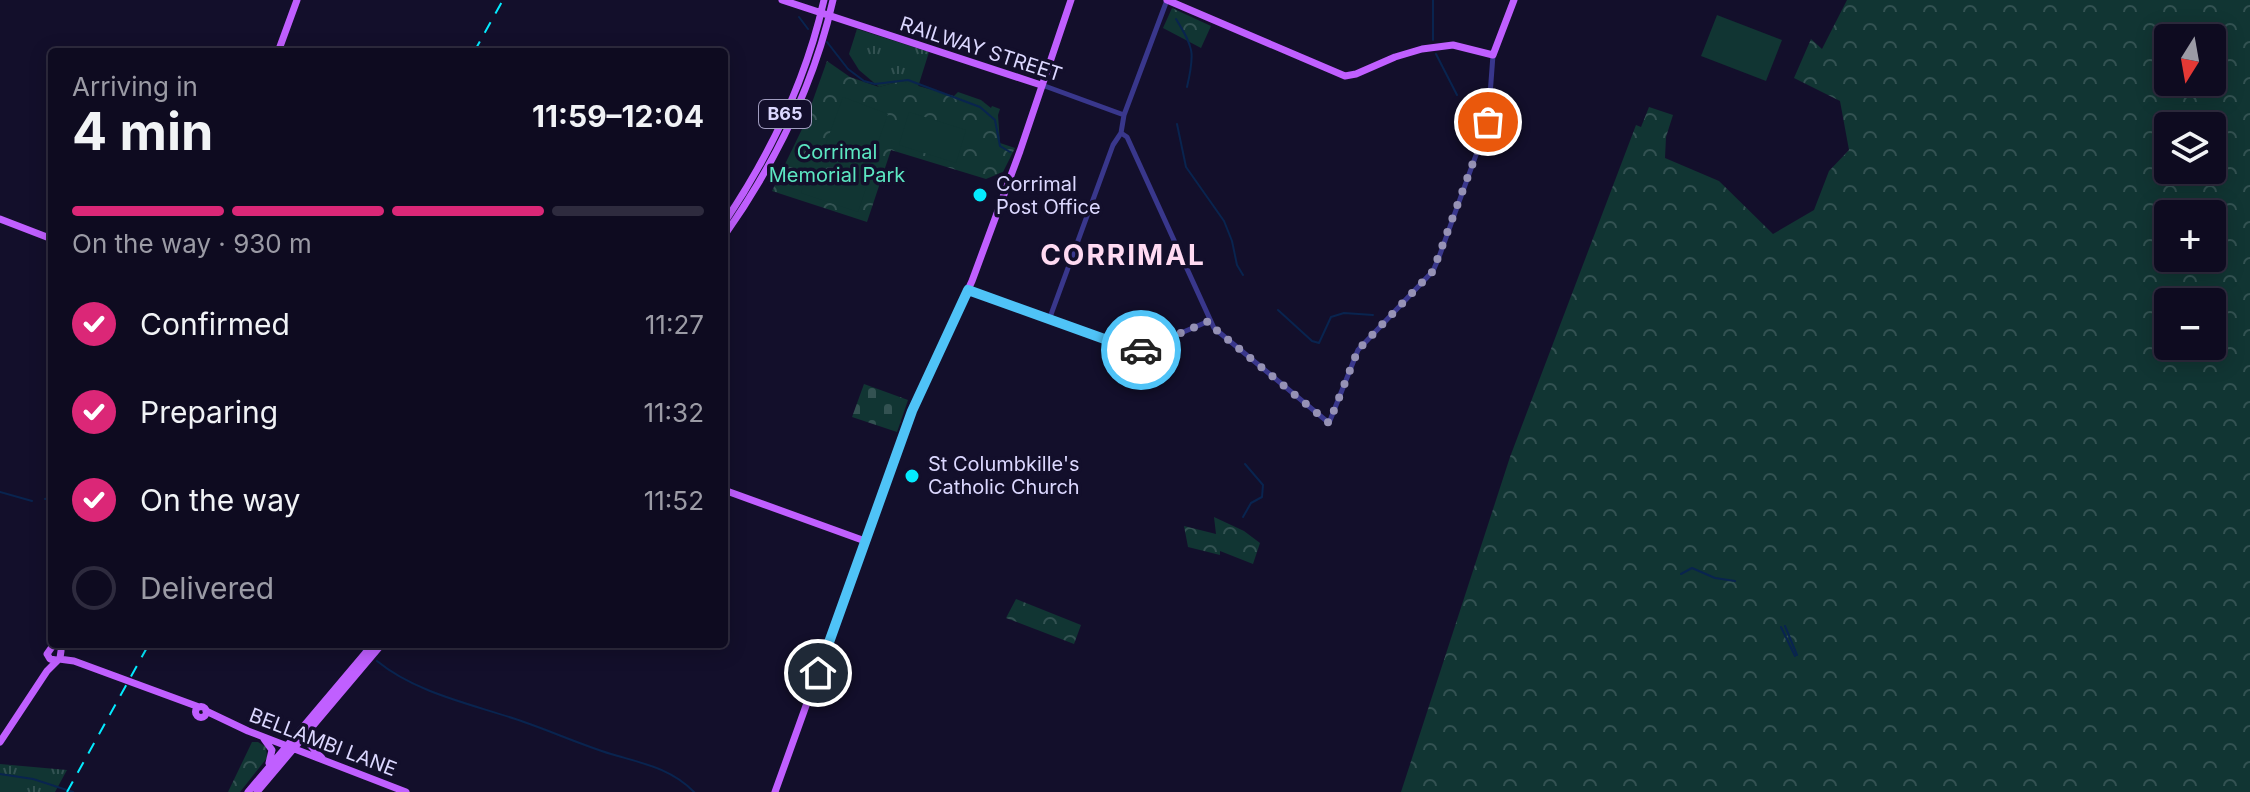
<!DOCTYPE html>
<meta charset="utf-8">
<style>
:root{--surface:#0e0b20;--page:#171429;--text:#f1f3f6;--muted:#9b9ba5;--line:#2e2b3e;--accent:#db2777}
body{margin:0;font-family:Inter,sans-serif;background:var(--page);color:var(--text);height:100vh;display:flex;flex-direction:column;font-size:30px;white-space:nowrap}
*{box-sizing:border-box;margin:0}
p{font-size:26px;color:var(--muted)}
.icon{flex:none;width:44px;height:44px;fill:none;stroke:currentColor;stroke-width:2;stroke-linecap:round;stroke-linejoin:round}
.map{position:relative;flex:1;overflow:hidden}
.drawer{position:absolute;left:48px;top:48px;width:680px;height:600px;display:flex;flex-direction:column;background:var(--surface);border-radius:8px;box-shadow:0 4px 20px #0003,0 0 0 2px var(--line)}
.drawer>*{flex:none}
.needle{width:52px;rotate:191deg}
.fabs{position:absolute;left:2154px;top:24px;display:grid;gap:16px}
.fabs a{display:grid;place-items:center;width:72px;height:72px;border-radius:8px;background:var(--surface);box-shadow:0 4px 20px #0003,0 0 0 2px var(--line);font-size:40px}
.pin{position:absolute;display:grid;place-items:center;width:68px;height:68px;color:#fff;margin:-34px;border:4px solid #fff;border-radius:50%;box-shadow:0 2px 8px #0007}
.courier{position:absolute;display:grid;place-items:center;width:80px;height:80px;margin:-40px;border:6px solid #4fc3f7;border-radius:50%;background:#fff;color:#222;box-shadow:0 2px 10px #0007}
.head em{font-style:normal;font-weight:700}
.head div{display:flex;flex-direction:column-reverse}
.head{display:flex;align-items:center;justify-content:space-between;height:136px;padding:0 24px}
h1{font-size:52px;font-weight:700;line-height:60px}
.bar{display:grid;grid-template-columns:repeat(4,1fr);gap:12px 8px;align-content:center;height:96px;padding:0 24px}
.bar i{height:10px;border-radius:6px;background:var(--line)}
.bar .selected{background:var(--accent)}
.bar p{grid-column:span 4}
ol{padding:0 24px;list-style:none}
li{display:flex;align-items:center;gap:24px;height:88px}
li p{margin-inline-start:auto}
li .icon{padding:8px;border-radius:50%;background:var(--accent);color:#fff;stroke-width:4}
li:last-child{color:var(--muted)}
li i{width:44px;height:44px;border:4px solid var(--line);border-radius:50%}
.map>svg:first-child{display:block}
</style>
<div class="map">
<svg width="2250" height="792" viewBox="0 0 2250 792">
<defs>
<pattern id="grass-tufts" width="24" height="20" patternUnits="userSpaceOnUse" patternTransform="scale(2)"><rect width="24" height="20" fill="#113533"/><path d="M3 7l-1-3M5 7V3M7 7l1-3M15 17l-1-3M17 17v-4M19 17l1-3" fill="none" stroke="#335252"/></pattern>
<pattern id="forest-crowns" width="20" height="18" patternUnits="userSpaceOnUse" patternTransform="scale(2)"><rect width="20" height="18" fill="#113533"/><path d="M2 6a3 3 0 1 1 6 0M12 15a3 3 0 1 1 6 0" fill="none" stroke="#335252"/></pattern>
<pattern id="cemetery-stones" width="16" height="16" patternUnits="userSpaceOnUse" patternTransform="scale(2)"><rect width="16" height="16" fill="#113533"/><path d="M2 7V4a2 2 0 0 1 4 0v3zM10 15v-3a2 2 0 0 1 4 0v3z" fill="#335252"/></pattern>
</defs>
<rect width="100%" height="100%" fill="#130f2b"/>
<!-- grass -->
<path fill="url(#grass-tufts)" d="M 857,29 L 929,52 L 918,87 L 901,81 L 879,87 L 859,70 L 849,54 Z
M 0,764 L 67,770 L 55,792 L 0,792 Z"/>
<!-- forest -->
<path fill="url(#forest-crowns)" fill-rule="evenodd" d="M 1847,0 L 2250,0 L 2250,792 L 1401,792 L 1510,457 L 1636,125 L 1641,127 L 1649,107 L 1673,115 L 1666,137 L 1665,158 L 1719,181 L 1773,234 L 1814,210 L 1829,171 L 1849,150 L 1840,101 L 1794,78 L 1811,39 L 1822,49 ZM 2168,38 L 2212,38 L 2212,82 L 2168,82 ZM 2168,126 L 2212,126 L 2212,170 L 2168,170 ZM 2168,214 L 2212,214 L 2212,258 L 2168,258 ZM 2168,302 L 2212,302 L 2212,346 L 2168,346 Z
M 1172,8 L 1211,26 L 1201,48 L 1163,28 Z
M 827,61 L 850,77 L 879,87 L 901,81 L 954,96 L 958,92 L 981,100 L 991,108 L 992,106 L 1000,109 L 998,115 L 1000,143 L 1015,148 L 1003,172 L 986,179 L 891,150 L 867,222 L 772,191 L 804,125 Z
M 1167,346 L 1173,358 L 1160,380 L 1134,370 L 1141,358 Z
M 1214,517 L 1244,531 L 1260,543 L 1253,564 L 1220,551 L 1220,555 L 1188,547 L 1184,526 L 1216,534 Z
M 1016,599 L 1081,625 L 1074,644 L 1006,618 Z
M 252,742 L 258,742 L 266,747 L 267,758 L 240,792 L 228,792 Z"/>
<!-- cemetery -->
<path fill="url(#cemetery-stones)" d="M 864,384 L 908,400 L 897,432 L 852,417 Z"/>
<!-- pitch -->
<path fill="#113533" d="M 1717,15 L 1782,40 L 1766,81 L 1701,56 Z
M 843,97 L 888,114 L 867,173 L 821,157 Z
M 909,112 L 966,130 L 956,163 L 899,145 Z
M 809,169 L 866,188 L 858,212 L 801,193 Z"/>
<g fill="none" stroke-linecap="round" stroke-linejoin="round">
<!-- stream -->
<path stroke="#09244f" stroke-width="2" d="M 1433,0 L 1433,40
M 799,17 L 808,29
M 1176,19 C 1194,48 1195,53 1187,87
M 827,42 L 848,69 L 864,81 L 875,84 L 908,80 L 980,107 L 995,120 L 1000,146 L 1010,152
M 1436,54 L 1457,95
M 1177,124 L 1186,167 L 1224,221 L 1232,241 L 1237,265 L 1243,275
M 1278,310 L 1312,341 L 1319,343 L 1331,317 L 1344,313 L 1373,315
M 0,492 L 32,501
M 45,499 L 52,497
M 1243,517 L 1251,503 L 1262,497 L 1263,485 L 1245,464
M 1681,574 L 1692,568 L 1715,578 L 1735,581
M 1785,626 L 1797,655
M 1781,627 L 1795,656
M 358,644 L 363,650
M 377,661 C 417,694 476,705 524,722 C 553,732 582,745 611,754 C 641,763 671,768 694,792
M 0,774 L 33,779 L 73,792"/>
<!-- minor -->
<path stroke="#39378c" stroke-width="5" d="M 1042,85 L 1124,115
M 1121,133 L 1127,137 L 1214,328 L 1329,423 L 1358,350 L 1433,271 L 1439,257 L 1488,122 L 1493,55
M 968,290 L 1135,350 L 1139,351 L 1209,321
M 1049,320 L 1113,145 L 1121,133 L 1124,115 L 1167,0"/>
<!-- major -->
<path stroke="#c05fff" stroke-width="7" d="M 782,0 L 1041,85
M 1167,0 L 1345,76 L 1356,74 L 1395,57 L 1422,49 L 1453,45 L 1493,55 L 1514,0
M 278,52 L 297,0
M 0,219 L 52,239
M 724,223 C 770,155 806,80 824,0
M 724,236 C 774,165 814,85 833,0
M 724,490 L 865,541
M 54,644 L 47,654 L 50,659 L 56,660
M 59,659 L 74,661 L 199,707
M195.5 712a5.5 5.5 0 1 1 11 0a5.5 5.5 0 1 1-11 0Z
M 206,711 L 248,731 L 406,792
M 313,731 L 310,745 L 322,758
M 264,739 L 272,750 L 269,763
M 0,742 L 47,671 L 60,658 L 61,651
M 248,792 L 373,644
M 257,792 L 382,644
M 775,792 L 912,411 L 972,281 L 1020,151 L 1071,0"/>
<!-- rail -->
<path stroke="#04ebff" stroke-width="2" stroke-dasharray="12 10" stroke-linecap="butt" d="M 474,52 L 503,0
M 67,792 L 149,644"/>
</g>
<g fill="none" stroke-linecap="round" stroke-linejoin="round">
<!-- done -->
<path stroke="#9692b5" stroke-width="8" stroke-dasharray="0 14.4" d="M 1141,350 L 1209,321 L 1214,328 L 1329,423 L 1358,350 L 1433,271 L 1488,122"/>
<!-- route -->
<path stroke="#4fc3f7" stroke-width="10" d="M 818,673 L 912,411 L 968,290 L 1135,350 L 1141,350"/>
</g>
<!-- markers -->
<g fill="#04ebff" stroke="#130f2b" stroke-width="3">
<circle cx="980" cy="195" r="8"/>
<circle cx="912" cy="476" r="8"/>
</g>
<g text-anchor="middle" stroke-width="7" stroke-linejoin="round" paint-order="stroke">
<!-- shield labels -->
<rect fill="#130f2b" stroke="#a09cbf" stroke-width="2" x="759" y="100" width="52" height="28" rx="6"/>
<g font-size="18" font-weight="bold" fill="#dcd8ff">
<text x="785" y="120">B65</text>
</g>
<!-- street labels -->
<g font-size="20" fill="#dcd8ff" stroke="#130f2b">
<text transform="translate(981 49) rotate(18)" y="7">RAILWAY STREET</text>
<text transform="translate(323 742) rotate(21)" y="7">BELLAMBI LANE</text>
</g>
<!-- park labels -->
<g font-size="20" fill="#5ce7c2" stroke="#130f2b">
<text x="837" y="159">Corrimal<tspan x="837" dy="23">Memorial Park</tspan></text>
</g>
<!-- poi labels -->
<g font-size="20" fill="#dcd8ff" stroke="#130f2b" text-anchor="start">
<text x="996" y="191">Corrimal<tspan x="996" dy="23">Post Office</tspan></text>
<text x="928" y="471">St Columbkille's<tspan x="928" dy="23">Catholic Church</tspan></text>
</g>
<!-- district labels -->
<g font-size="28" font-weight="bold" letter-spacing="2" fill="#ffdaf2" stroke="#130f2b">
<text x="1123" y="265">CORRIMAL</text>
</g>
</g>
</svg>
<div class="fabs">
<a><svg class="needle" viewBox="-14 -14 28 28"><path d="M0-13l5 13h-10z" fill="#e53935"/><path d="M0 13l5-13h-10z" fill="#9b9ba5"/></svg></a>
<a><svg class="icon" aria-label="layers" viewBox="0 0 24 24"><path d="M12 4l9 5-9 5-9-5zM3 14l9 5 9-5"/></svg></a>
<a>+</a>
<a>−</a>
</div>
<div class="pin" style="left:1488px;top:122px;background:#ea580c"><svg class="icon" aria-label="bag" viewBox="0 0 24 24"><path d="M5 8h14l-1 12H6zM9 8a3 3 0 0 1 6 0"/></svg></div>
<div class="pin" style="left:818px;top:673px;background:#1f2937"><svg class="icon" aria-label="home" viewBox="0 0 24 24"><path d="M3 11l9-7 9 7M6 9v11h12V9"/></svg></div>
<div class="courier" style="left:1141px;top:350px"><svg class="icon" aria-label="car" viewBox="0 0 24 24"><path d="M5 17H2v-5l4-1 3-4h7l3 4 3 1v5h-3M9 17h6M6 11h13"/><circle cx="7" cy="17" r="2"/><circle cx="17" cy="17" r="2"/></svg></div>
<section class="drawer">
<div class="head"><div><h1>4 min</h1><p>Arriving in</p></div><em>11:59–12:04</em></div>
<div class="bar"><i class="selected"></i><i class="selected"></i><i class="selected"></i><i></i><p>On the way · 930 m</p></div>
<ol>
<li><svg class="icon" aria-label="check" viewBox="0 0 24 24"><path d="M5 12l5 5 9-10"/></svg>Confirmed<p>11:27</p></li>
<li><svg class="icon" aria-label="check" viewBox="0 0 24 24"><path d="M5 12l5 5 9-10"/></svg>Preparing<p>11:32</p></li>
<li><svg class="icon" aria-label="check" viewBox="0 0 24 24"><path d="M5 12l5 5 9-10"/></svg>On the way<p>11:52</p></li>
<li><i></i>Delivered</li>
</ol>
</section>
</div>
